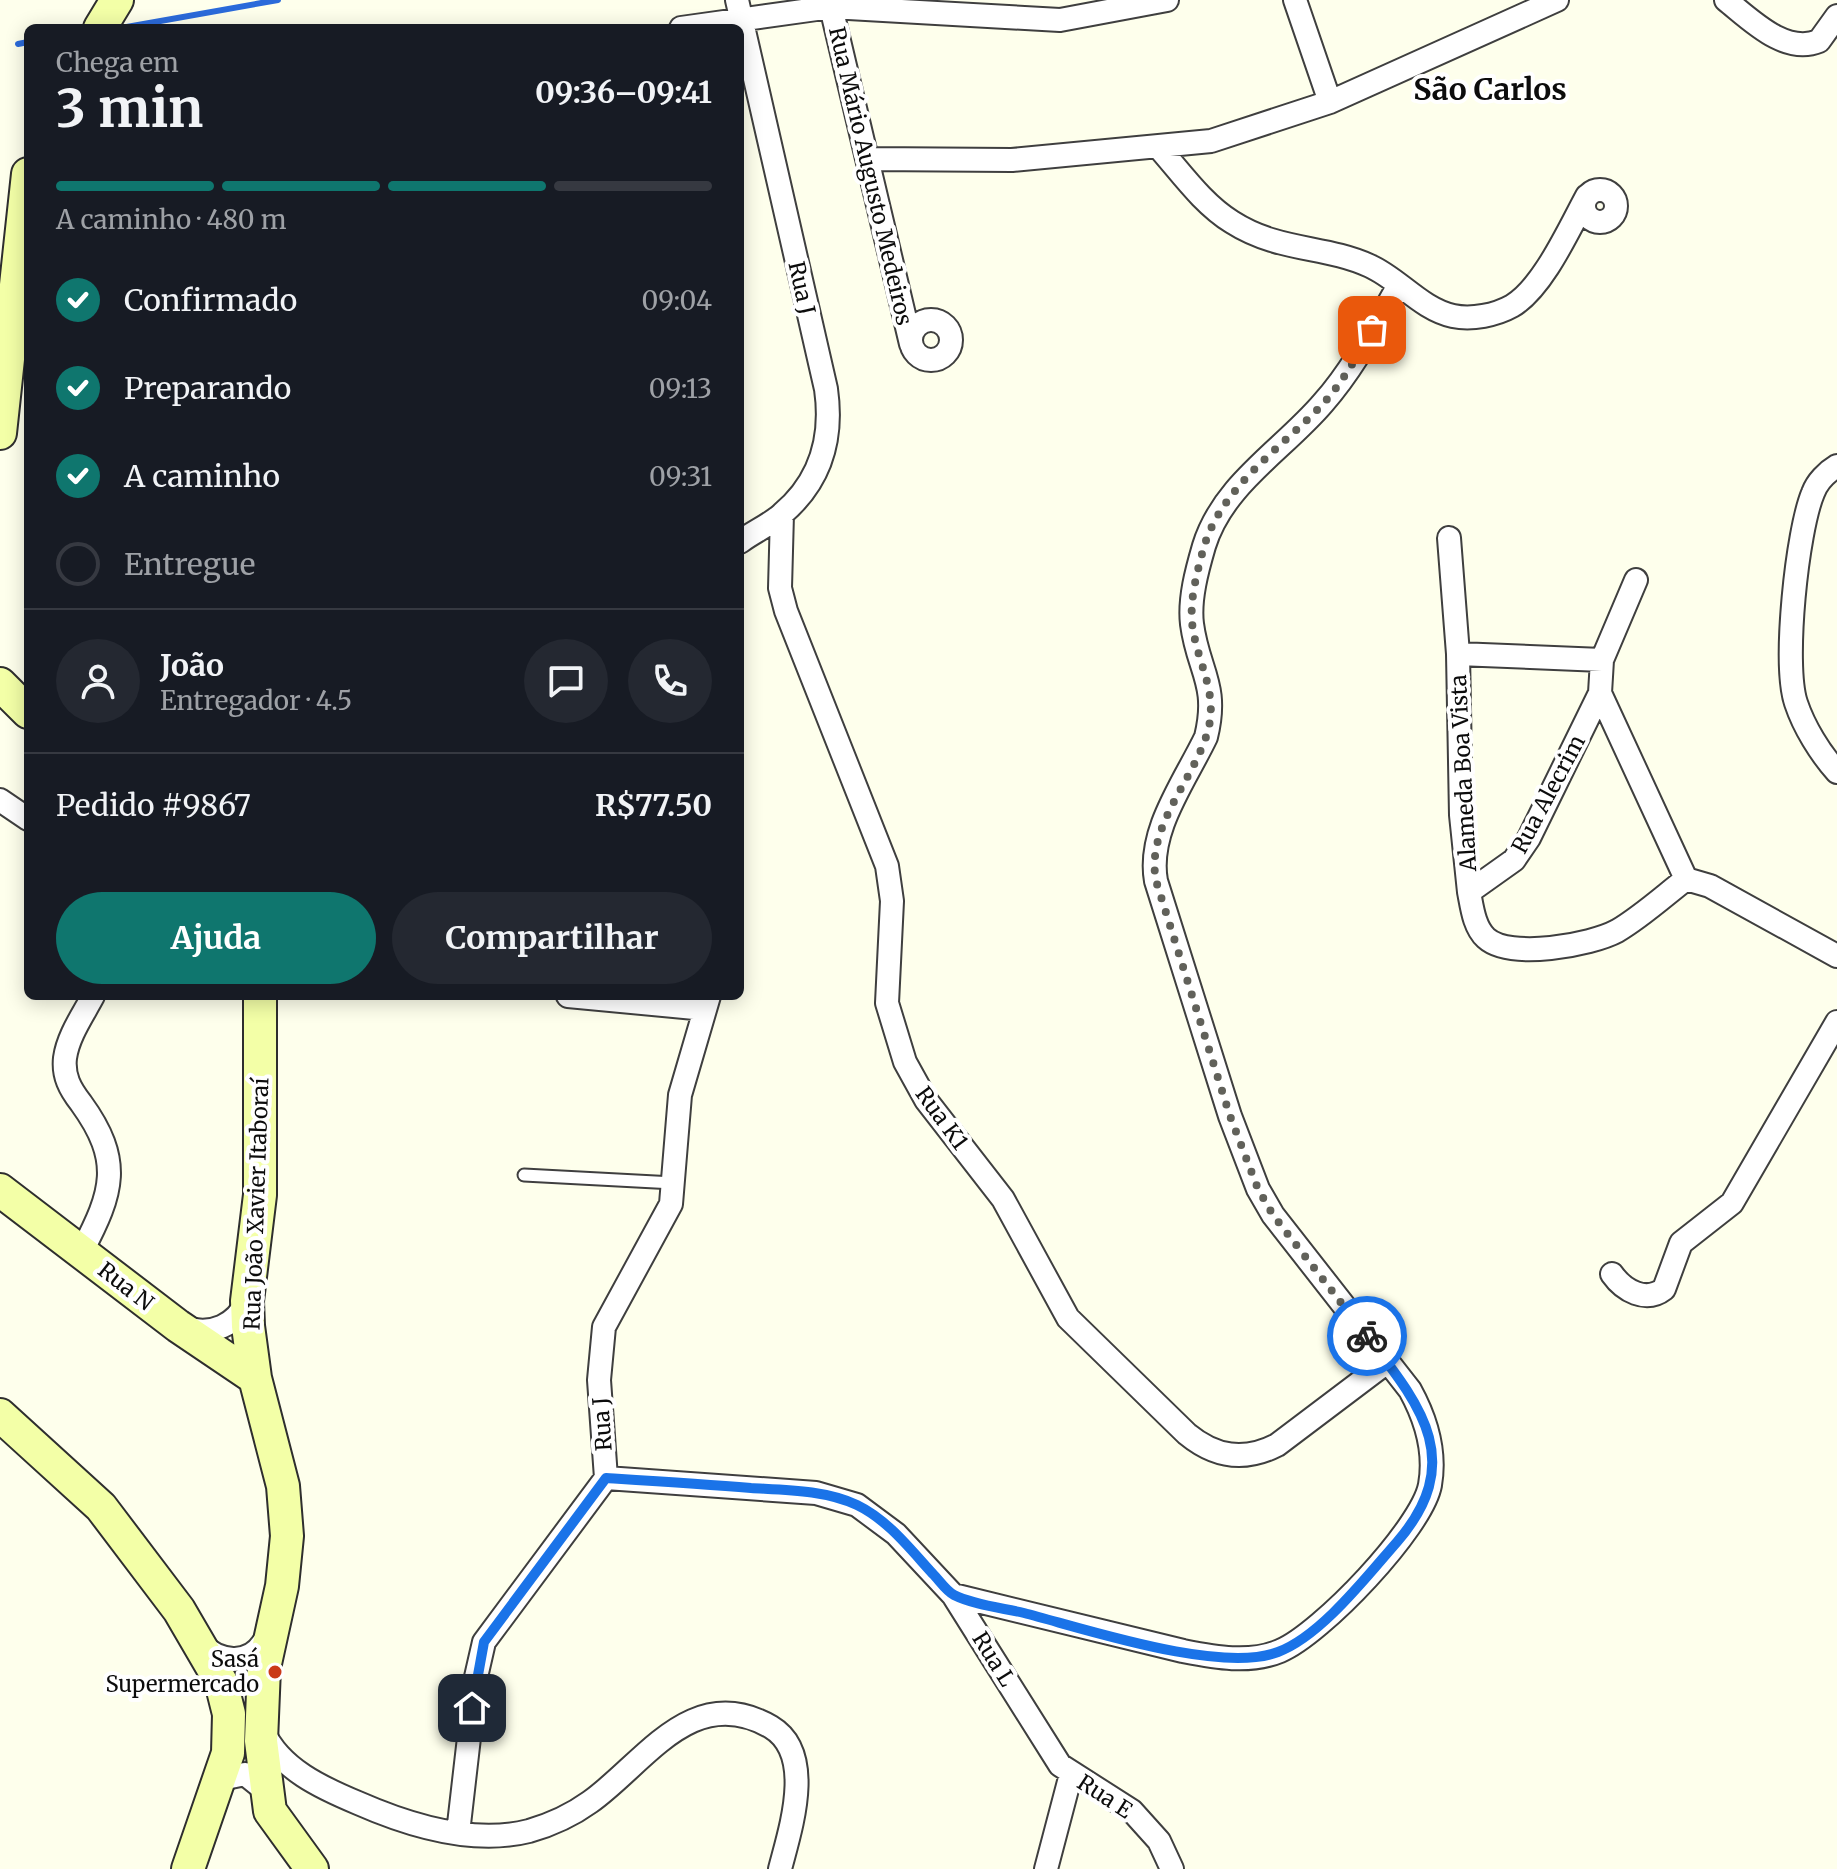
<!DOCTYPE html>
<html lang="pt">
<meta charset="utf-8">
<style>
:root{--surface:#171b24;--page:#242831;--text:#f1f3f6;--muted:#9ea1a6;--line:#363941;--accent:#0f766e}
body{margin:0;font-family:Merriweather,serif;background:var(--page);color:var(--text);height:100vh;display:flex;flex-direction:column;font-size:30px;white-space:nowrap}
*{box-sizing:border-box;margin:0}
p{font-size:26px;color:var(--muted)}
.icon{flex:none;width:44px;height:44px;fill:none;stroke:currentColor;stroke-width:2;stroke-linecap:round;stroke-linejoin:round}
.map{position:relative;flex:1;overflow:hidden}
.details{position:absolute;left:24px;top:24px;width:720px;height:976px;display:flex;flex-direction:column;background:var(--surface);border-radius:12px;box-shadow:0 4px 20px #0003}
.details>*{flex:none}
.pin{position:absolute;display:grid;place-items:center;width:68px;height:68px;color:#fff;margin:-34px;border-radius:16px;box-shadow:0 4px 12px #0006}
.courier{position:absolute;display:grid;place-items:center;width:80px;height:80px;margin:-40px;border:6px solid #1a73e8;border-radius:50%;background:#fff;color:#222;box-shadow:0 2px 10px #0007}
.headline em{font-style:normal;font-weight:700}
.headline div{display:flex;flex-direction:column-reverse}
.headline{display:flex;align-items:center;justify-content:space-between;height:136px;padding:0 32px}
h1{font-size:52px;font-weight:700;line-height:60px}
.bar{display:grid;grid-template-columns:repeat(4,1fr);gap:12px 8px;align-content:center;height:96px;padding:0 32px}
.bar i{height:10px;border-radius:6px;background:var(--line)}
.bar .current{background:var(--accent)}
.bar p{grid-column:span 4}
.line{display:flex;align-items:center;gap:20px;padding:0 32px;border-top:2px solid var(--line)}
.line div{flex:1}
.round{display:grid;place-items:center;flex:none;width:84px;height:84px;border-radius:42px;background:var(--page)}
ol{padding:0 32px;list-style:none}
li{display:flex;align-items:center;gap:24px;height:88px}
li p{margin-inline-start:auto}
li .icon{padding:8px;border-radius:50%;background:var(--accent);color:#fff;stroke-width:4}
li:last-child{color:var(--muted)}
li i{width:44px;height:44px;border:4px solid var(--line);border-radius:50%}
.button{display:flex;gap:16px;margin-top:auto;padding:16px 32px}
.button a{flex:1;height:92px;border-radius:48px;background:var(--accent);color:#fff;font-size:32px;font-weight:700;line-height:92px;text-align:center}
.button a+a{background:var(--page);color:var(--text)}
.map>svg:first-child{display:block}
</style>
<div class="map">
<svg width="1837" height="1869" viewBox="0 0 1837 1869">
<rect width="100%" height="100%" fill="#feffec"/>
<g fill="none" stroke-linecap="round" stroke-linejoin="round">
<!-- stream -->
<path stroke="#2b6ada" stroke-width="6" d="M 121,28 L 278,0
M 18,44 L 28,42"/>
<defs>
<path id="lane" d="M 524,1175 L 674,1183"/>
<path id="street" d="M 737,0 L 826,389 C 833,438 821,481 782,514 C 770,525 753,532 740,542
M 1295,0 L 1330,102
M 1726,0 C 1751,20 1785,55 1819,41 L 1837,16
M 831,7 L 911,344
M 681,28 L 831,7 L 1060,20 L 1167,0
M 1160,149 C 1182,174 1203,204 1232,222 C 1279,252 1324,245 1370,266 C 1399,279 1421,309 1453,316 C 1472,320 1496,315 1512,306 C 1543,288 1570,227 1587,196
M 868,159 L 1012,160 L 1211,141 L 1330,102 L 1557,0
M1584 206a16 16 0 1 1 32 0a16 16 0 1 1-32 0Z
M911 340a20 20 0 1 1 40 0a20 20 0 1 1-40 0Z
M 1837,466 C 1827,472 1817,482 1813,493 C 1797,531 1783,664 1796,703 C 1804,727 1820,753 1837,772
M 782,514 L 780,588 L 786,611 L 887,866 L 892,901 L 887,1003 L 905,1062 L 926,1100 L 1003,1199 L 1068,1318 L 1187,1434 C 1215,1457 1244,1462 1277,1445 L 1387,1362
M 1449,538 L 1458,654 L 1461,815 L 1469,892
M 1636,580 L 1602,660 L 1600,693 L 1529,838 L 1514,860 L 1469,892 C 1472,907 1474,927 1486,938 C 1510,960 1591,945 1617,931 C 1641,917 1664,896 1686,879 L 1710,886 L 1837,956
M 1458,654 L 1602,660
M 1600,693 L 1686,879
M 0,800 L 28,819
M 568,996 L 705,1009
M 82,1251 C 113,1192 123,1161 81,1103 C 70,1089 63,1076 65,1058 C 68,1036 83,1015 93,996
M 1612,1274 C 1624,1291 1646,1303 1664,1289 L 1681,1243 L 1732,1203 L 1837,1022
M 186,1328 C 212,1336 236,1325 247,1301
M 606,1478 L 816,1493 L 857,1505 L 896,1534 L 953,1595 L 1060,1765 L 1132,1811 L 1159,1841 L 1172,1869
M 953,1595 L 1183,1651 C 1214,1657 1249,1664 1280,1651 C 1321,1634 1422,1528 1430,1485 C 1436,1451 1426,1419 1410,1390 L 1273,1215 L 1258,1189 L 1230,1116 L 1156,881 C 1147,831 1185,781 1206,737 C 1219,684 1198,671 1192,624 C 1189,599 1197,570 1204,546 C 1223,484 1283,450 1323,403 C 1354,368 1376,325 1399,285
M 201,1644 C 219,1662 248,1666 263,1643
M 263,1731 C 280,1769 322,1788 358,1803 C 408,1825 474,1845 529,1831 C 550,1825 572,1815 590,1802 C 644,1764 692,1681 771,1727 C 816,1754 790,1830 780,1869
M 221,1779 L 245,1774 L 265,1790
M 458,1833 L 476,1677 L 484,1642 L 606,1478 L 599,1380 L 604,1327 L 671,1204 L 680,1095 L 709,996
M 1046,1869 L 1071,1774"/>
<path id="secondary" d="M 100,28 L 117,0
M 0,433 L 28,174
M 0,684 L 28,712
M 260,996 L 260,1195 L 247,1301 L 248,1326 L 255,1378 L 283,1486 L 287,1536 L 282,1586 L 264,1668 L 261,1741 L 270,1811 L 312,1869
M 0,1190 L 178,1326 L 255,1378
M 0,1415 L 101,1507 L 179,1610 L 221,1682 L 229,1714 L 228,1753 L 188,1869"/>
</defs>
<!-- lane casing -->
<use href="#lane" stroke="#3f3f3f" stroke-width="15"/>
<!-- street casing -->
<use href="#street" stroke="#3f3f3f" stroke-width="26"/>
<!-- secondary casing -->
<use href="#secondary" stroke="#2e2e2e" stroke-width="36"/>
<!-- lane -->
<use href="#lane" stroke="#fff" stroke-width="11"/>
<!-- street -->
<use href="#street" stroke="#fff" stroke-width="22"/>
<!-- secondary -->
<use href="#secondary" stroke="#f3ffa7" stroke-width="32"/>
</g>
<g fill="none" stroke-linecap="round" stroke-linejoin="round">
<!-- done -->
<path stroke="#61615a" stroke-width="8" stroke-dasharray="0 14.4" d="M 1367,1336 L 1273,1215 L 1258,1189 L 1230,1116 L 1156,881 C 1146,827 1191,784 1207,734 C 1220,692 1196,663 1192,622 C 1190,598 1197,573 1203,550 C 1220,488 1279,450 1321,406 C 1342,384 1357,356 1372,330"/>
<!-- route -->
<path stroke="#1a73e8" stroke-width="10" d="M 472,1708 L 484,1642 L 606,1478 C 654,1481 703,1484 751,1488 C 786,1490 825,1490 857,1505 C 888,1520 910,1549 933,1574 C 939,1580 946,1591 954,1595 C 974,1605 1003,1608 1024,1613 C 1086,1629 1220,1674 1278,1652 C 1321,1636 1367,1576 1397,1542 C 1467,1461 1420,1405 1367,1336"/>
</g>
<!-- markers -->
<circle fill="#ca3a17" stroke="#fff" stroke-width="3" cx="275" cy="1672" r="8"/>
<g text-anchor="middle" stroke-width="8" stroke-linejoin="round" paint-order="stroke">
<!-- street labels -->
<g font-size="22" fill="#0c0c0c" stroke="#fff">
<text transform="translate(871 176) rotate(77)" y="8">Rua Mário Augusto Medeiros</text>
<text transform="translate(802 288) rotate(77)" y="8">Rua J</text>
<text transform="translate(1463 773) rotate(-93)" y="8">Alameda Boa Vista</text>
<text transform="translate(1548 794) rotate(-62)" y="8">Rua Alecrim</text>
<text transform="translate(942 1118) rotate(54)" y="8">Rua K1</text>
<text transform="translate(256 1204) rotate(-88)" y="8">Rua João Xavier Itaboraí</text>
<text transform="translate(126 1286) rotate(38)" y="8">Rua N</text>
<text transform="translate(602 1424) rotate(-94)" y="8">Rua J</text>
<text transform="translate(994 1659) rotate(58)" y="8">Rua L</text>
<text transform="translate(1105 1796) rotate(33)" y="8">Rua E</text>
</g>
<!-- poi labels -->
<g font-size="22" fill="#0c0c0c" stroke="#fff" text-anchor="end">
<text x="259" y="1667">Sasá<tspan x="259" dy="25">Supermercado</tspan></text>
</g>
<!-- district labels -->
<g font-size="30" font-weight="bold" fill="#0c0c0c" stroke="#fff">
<text x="1490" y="100">São Carlos</text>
</g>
</g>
</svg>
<div class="pin" style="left:1372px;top:330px;background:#ea580c"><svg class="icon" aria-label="bag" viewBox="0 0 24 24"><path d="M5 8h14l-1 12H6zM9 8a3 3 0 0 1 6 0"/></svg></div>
<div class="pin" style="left:472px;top:1708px;background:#1f2937"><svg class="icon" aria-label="home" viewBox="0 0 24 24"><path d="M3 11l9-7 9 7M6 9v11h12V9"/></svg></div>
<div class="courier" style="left:1367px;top:1336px"><svg class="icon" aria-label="bike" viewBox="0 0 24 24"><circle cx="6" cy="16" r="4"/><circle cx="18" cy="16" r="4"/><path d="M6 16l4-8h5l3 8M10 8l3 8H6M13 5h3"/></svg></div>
<section class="details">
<div class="headline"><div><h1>3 min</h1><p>Chega em</p></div><em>09:36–09:41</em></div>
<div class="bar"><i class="current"></i><i class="current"></i><i class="current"></i><i></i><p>A caminho · 480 m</p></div>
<ol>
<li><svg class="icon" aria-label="check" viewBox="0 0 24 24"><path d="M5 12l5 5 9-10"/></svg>Confirmado<p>09:04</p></li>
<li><svg class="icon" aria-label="check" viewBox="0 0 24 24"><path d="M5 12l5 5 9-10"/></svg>Preparando<p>09:13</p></li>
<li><svg class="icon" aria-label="check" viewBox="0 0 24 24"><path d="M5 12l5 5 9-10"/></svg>A caminho<p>09:31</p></li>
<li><i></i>Entregue</li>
</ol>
<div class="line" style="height:144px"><a class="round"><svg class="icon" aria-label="person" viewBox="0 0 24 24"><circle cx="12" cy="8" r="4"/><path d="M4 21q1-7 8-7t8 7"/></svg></a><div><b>João</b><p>Entregador · 4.5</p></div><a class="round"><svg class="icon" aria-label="chat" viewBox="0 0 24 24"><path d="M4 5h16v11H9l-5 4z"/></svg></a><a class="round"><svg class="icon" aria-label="phone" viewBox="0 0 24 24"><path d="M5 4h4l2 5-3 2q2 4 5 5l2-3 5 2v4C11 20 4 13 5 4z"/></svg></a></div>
<div class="line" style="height:104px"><div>Pedido #9867</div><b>R$77.50</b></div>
<div class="button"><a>Ajuda</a><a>Compartilhar</a></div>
</section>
</div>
